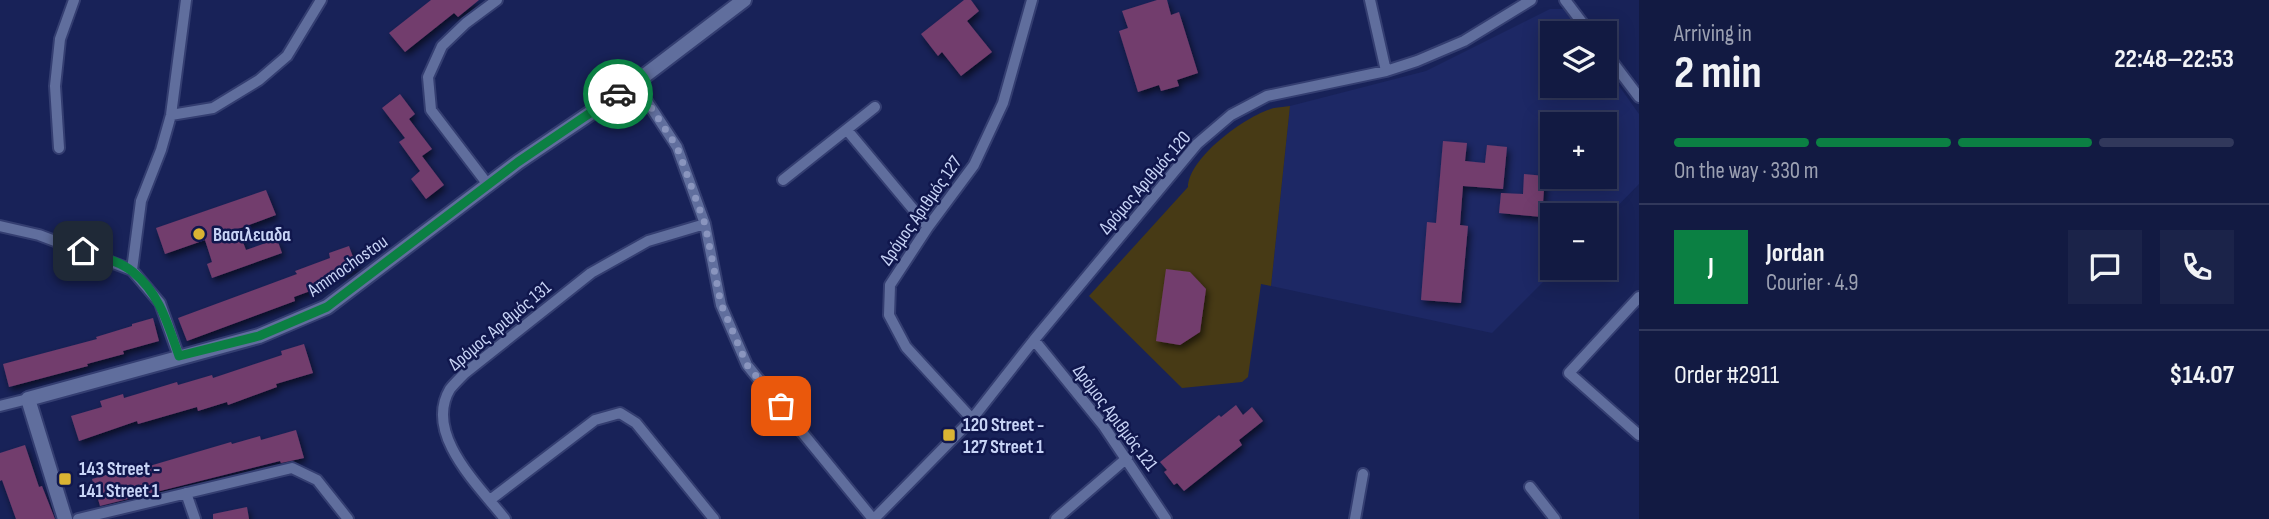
<!DOCTYPE html>
<meta charset="utf-8">
<style>
:root{--surface:#121a42;--page:#1b2349;--text:#f1f3f6;--muted:#9ca1b2;--line:#31385b;--accent:#0b8043}
body{margin:0;font-family:"Sofia Sans Condensed",sans-serif;background:var(--page);color:var(--text);height:100vh;display:flex;flex-direction:column;font-size:26px;white-space:nowrap}
*{box-sizing:border-box;margin:0}
p{font-size:23px;color:var(--muted)}
.icon{flex:none;width:38px;height:38px;fill:none;stroke:currentColor;stroke-width:2;stroke-linecap:round;stroke-linejoin:round}
.map{position:relative;flex:1;overflow:hidden}
.drawer{display:flex;flex-direction:column;background:var(--surface);width:630px}
.drawer>*{flex:none}
.controls{position:absolute;left:1540px;top:21px;display:grid;gap:14px}
.controls a{display:grid;place-items:center;width:77px;height:77px;border-radius:0px;background:var(--surface);box-shadow:0 4px 18px #0003,0 0 0 2px var(--line);font-size:35px}
.pin{position:absolute;display:grid;place-items:center;width:60px;height:60px;color:#fff;margin:-30px;border-radius:14px;box-shadow:0 4px 10px #0006}
.courier{position:absolute;display:grid;place-items:center;width:70px;height:70px;margin:-35px;border:5px solid #0b8043;border-radius:50%;background:#fff;color:#222;box-shadow:0 2px 9px #0007}
.head em{font-style:normal;font-weight:700}
.head div{display:flex;flex-direction:column-reverse}
.head{display:flex;align-items:center;justify-content:space-between;height:119px;padding:0 35px}
h1{font-size:46px;font-weight:700;line-height:52px}
.bar{display:grid;grid-template-columns:repeat(4,1fr);gap:10px 7px;align-content:center;height:84px;padding:0 35px}
.bar i{height:9px;border-radius:5px;background:var(--line)}
.bar .current{background:var(--accent)}
.bar p{grid-column:span 4}
.line{display:flex;align-items:center;gap:18px;padding:0 35px;border-top:2px solid var(--line)}
.line div{flex:1}
.round{display:grid;place-items:center;flex:none;width:74px;height:74px;border-radius:0px;background:var(--page)}
main{display:flex;flex:1;min-height:0}
.map>svg:first-child{display:block}
</style>
<main>
<div class="map">
<svg width="1639" height="519" viewBox="0 0 1639 519">
<defs>
<filter id="shadow"><feDropShadow dx="2.5" dy="4" stdDeviation="3.5" flood-color="#0009"/></filter>
</defs>
<rect width="100%" height="100%" fill="#182258"/>
<!-- built -->
<path fill="#1d2865" fill-rule="evenodd" d="M 1550,9 L 1564,9 L 1581,33 L 1552,33 L 1552,86 L 1605,86 L 1605,66 L 1639,114 L 1639,184 L 1605,219 L 1605,215 L 1552,215 L 1552,268 L 1557,268 L 1492,333 L 1271,286 L 1290,106 L 1426,71 ZM 1552,124 L 1605,124 L 1605,177 L 1552,177 Z"/>
<!-- green -->
<path fill="#473a15" d="M 1290,106 L 1271,286 L 1261,284 L 1248,377 L 1242,382 L 1182,388 L 1089,296 L 1188,187 C 1189,157 1247,115 1274,108 C 1279,107 1285,107 1290,106 Z"/>
<!-- building -->
<path fill="#723d6d" filter="url(#shadow)" d="M 431,0 L 479,0 L 458,17 L 454,13 L 405,52 L 389,33 Z
M 964,0 L 971,0 L 979,11 L 967,21 L 992,52 L 961,76 L 942,52 L 938,56 L 921,34 Z
M 1157,0 L 1167,0 L 1171,15 L 1179,12 L 1198,73 L 1177,80 L 1179,86 L 1161,91 L 1159,85 L 1138,92 L 1119,31 L 1128,28 L 1122,11 Z
M 400,94 L 415,114 L 409,119 L 432,149 L 422,156 L 444,185 L 426,199 L 411,179 L 420,171 L 399,142 L 405,138 L 382,108 Z
M 1443,141 L 1467,143 L 1465,161 L 1485,163 L 1487,145 L 1507,147 L 1503,189 L 1463,186 L 1460,225 L 1468,226 L 1461,303 L 1421,300 L 1427,222 L 1436,223 Z
M 1524,174 L 1545,176 L 1542,217 L 1499,213 L 1501,193 L 1523,194 Z
M 266,190 L 276,215 L 238,229 L 246,250 L 277,239 L 282,253 L 212,278 L 207,264 L 212,262 L 205,240 L 165,254 L 156,228 Z
M 349,246 L 357,268 L 322,281 L 324,286 L 294,297 L 295,301 L 187,341 L 178,318 L 297,274 L 295,271 L 330,258 L 329,253 Z
M 1166,269 L 1190,272 L 1206,289 L 1200,332 L 1180,345 L 1156,341 Z
M 153,318 L 159,341 L 123,351 L 124,354 L 87,364 L 88,366 L 9,387 L 3,364 L 97,339 L 96,337 L 132,326 L 132,324 Z
M 304,344 L 313,373 L 276,384 L 277,387 L 228,405 L 227,402 L 198,411 L 197,407 L 138,424 L 137,421 L 79,441 L 71,416 L 102,407 L 100,401 L 123,394 L 124,398 L 177,382 L 178,385 L 212,375 L 213,378 L 282,355 L 281,351 Z
M 1236,405 L 1243,415 L 1252,407 L 1263,421 L 1239,440 L 1242,445 L 1184,491 L 1177,483 L 1174,485 L 1164,472 L 1167,470 L 1160,462 L 1219,415 L 1221,417 Z
M 296,430 L 304,458 L 281,463 L 280,461 L 100,506 L 92,479 L 145,464 L 146,467 L 231,442 L 232,444 L 260,436 L 261,440 Z
M 25,445 L 39,487 L 42,486 L 55,519 L 16,519 L 2,480 L 0,481 L 0,453 Z
M 247,507 L 249,519 L 213,519 L 213,514 Z"/>
<g fill="none" stroke-linecap="round" stroke-linejoin="round">
<defs>
<path id="minor" d="M 1370,0 L 1386,71
M 1565,0 L 1590,33
M 1605,52 L 1639,97
M 635,83 L 677,147 L 705,224 L 721,305 L 747,365 L 873,519
M 171,115 L 213,108 L 259,80 L 287,56 L 321,0
M 847,130 L 928,227
M 59,148 L 55,86 L 60,39 L 74,0
M 783,180 L 875,107
M 489,186 L 431,110 L 428,77 L 442,46 L 466,23 L 497,0
M 0,226 L 39,235 L 132,270 L 160,303 L 179,357
M 132,270 L 141,201 L 161,150 L 171,115 L 186,0
M 1639,297 L 1569,373 L 1639,435
M 1034,340 L 1103,425 L 1166,519
M 0,406 L 28,399
M 972,419 L 906,347 L 889,315 L 890,285 L 928,227 L 974,165 L 1003,103 L 1032,0
M 1530,487 L 1555,519
M 186,493 L 195,519
M 490,500 L 595,420 L 620,413 L 636,423 L 714,519
M 78,519 L 292,468 L 317,480 L 348,519
M 505,519 C 480,487 423,434 450,389 C 454,384 460,378 465,373 L 591,273 L 648,241 L 705,224
M 874,519 L 972,419 L 1034,340 L 1197,144 L 1231,115 L 1267,96 L 1386,71 L 1417,61 L 1464,41 L 1531,0
M 1056,519 L 1127,458
M 1355,519 L 1363,474"/>
<path id="tertiary" d="M 65,519 L 28,399 L 259,336 L 327,307 L 518,162 L 635,83 L 744,0"/>
</defs>
<!-- minor casing -->
<use href="#minor" stroke="#343e71" stroke-width="14"/>
<!-- tertiary casing -->
<use href="#tertiary" stroke="#343e71" stroke-width="18"/>
<!-- minor -->
<use href="#minor" stroke="#606e9d" stroke-width="10"/>
<!-- tertiary -->
<use href="#tertiary" stroke="#606e9d" stroke-width="14"/>
</g>
<g fill="none" stroke-linecap="round" stroke-linejoin="round">
<!-- done -->
<path stroke="#8a95be" stroke-width="7" stroke-dasharray="0 12.6" d="M 618,94 L 635,83 L 677,147 L 705,224 L 721,304 L 747,365 L 781,406"/>
<!-- route -->
<path stroke="#0b8043" stroke-width="9" d="M 83,251 C 98,256 120,261 133,272 C 160,294 168,325 179,356 L 259,336 L 327,307 L 518,162 L 618,94"/>
</g>
<!-- markers -->
<g fill="#dab333" stroke="#10174d" stroke-width="2.5">
<circle cx="199" cy="234" r="7"/>
<rect x="942" y="428" width="14" height="14" rx="3.5"/>
<rect x="58" y="472" width="14" height="14" rx="3.5"/>
</g>
<g text-anchor="middle" stroke-width="5" stroke-linejoin="round" paint-order="stroke">
<!-- street labels -->
<g font-size="19" fill="#c7d3f5" stroke="#10174d">
<text transform="translate(1144 182) rotate(-49)" y="7">Δρόμος Αριθμός 120</text>
<text transform="translate(920 210) rotate(-55)" y="7">Δρόμος Αριθμός 127</text>
<text transform="translate(347 265) rotate(-35)" y="7">Ammochostou</text>
<text transform="translate(499 325) rotate(-40)" y="7">Δρόμος Αριθμός 131</text>
<text transform="translate(1116 417) rotate(53)" y="7">Δρόμος Αριθμός 121</text>
</g>
<!-- poi labels -->
<g font-size="19" font-weight="bold" fill="#c7d3f5" stroke="#10174d" text-anchor="start">
<text x="213" y="241">Βασιλειαδα</text>
<text x="963" y="431">120 Street -<tspan x="963" dy="22">127 Street 1</tspan></text>
<text x="79" y="475">143 Street -<tspan x="79" dy="22">141 Street 1</tspan></text>
</g>
</g>
</svg>
<div class="controls">
<a><svg class="icon" aria-label="layers" viewBox="0 0 24 24"><path d="M12 4l9 5-9 5-9-5zM3 14l9 5 9-5"/></svg></a>
<a>+</a>
<a>−</a>
</div>
<div class="pin" style="left:781px;top:406px;background:#ea580c"><svg class="icon" aria-label="bag" viewBox="0 0 24 24"><path d="M5 8h14l-1 12H6zM9 8a3 3 0 0 1 6 0"/></svg></div>
<div class="pin" style="left:83px;top:251px;background:#1f2937"><svg class="icon" aria-label="home" viewBox="0 0 24 24"><path d="M3 11l9-7 9 7M6 9v11h12V9"/></svg></div>
<div class="courier" style="left:618px;top:94px"><svg class="icon" aria-label="car" viewBox="0 0 24 24"><path d="M5 17H2v-5l4-1 3-4h7l3 4 3 1v5h-3M9 17h6M6 11h13"/><circle cx="7" cy="17" r="2"/><circle cx="17" cy="17" r="2"/></svg></div>
</div>
<section class="drawer">
<div class="head"><div><h1>2 min</h1><p>Arriving in</p></div><em>22:48–22:53</em></div>
<div class="bar"><i class="current"></i><i class="current"></i><i class="current"></i><i></i><p>On the way · 330 m</p></div>
<div class="line" style="height:126px"><b class="round" style="background:var(--accent);color:#fff">J</b><div><b>Jordan</b><p>Courier · 4.9</p></div><a class="round"><svg class="icon" aria-label="chat" viewBox="0 0 24 24"><path d="M4 5h16v11H9l-5 4z"/></svg></a><a class="round"><svg class="icon" aria-label="phone" viewBox="0 0 24 24"><path d="M5 4h4l2 5-3 2q2 4 5 5l2-3 5 2v4C11 20 4 13 5 4z"/></svg></a></div>
<div class="line" style="height:91px"><div>Order #2911</div><b>$14.07</b></div>
</section>
</main>
